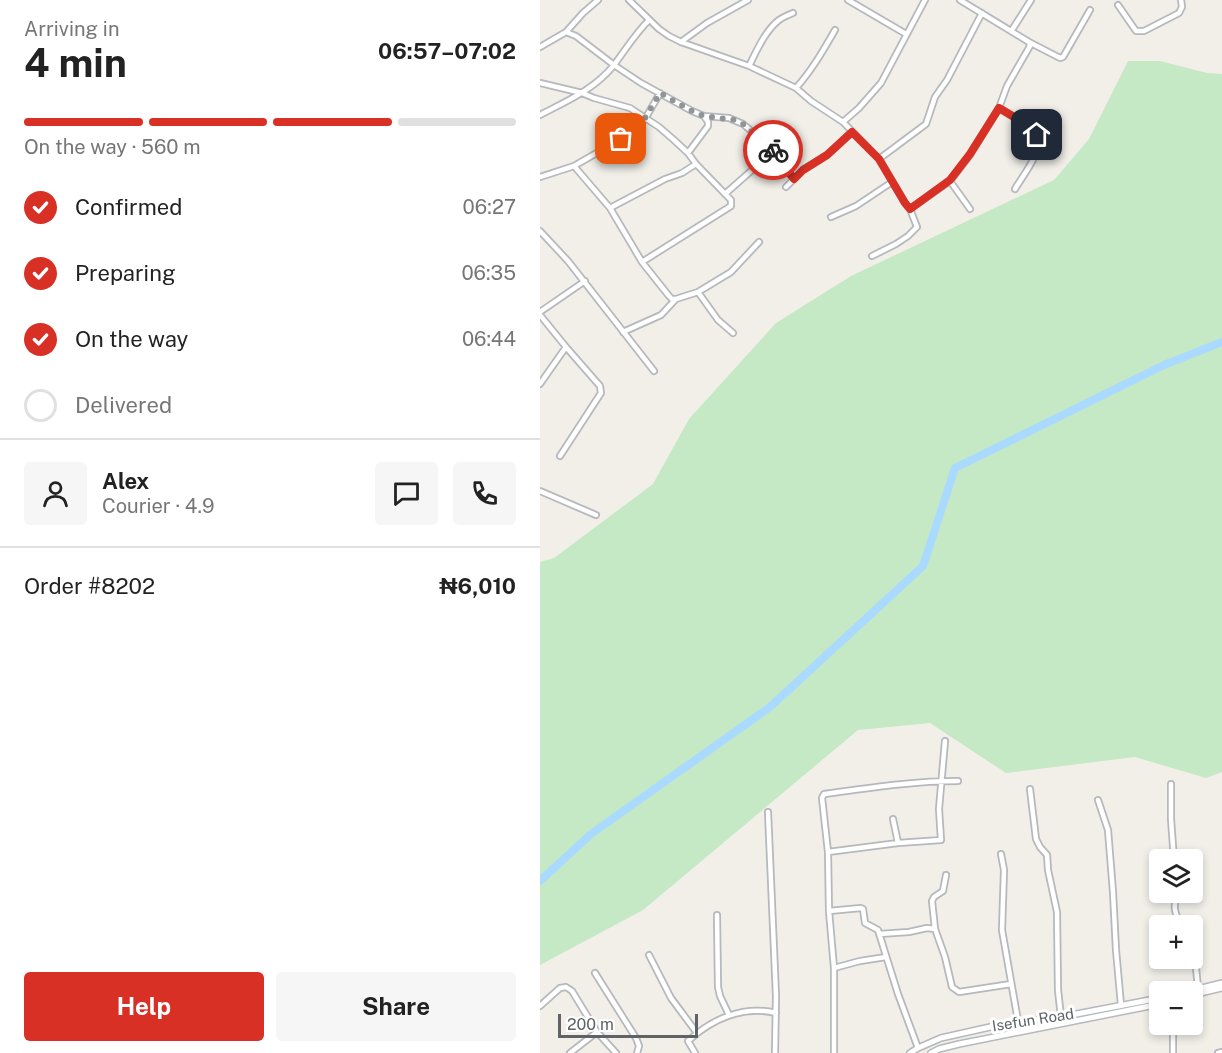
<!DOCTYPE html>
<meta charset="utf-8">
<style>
:root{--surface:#fff;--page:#f6f6f6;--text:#222;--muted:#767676;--line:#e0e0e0;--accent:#d93025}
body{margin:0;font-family:"Public Sans",sans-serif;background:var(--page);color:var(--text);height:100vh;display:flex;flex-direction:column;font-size:22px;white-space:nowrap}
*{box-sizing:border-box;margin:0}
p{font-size:20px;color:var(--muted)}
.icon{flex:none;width:33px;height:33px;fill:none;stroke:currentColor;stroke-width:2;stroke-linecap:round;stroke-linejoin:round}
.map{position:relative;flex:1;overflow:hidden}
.panel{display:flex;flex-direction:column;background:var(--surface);width:540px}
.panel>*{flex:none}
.buttons{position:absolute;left:609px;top:849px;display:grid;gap:12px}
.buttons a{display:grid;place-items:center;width:54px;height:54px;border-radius:6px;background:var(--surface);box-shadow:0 3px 9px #0003;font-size:30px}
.scale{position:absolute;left:18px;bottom:15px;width:140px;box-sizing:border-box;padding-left:6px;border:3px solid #5f6368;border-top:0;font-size:16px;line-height:21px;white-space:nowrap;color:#5f6368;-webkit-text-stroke:4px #fff;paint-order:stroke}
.pin{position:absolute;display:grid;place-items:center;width:51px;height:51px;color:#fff;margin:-26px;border-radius:12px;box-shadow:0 3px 9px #0006}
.courier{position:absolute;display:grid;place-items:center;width:60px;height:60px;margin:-30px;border:4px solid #d93025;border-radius:50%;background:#fff;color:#222;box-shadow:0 2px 8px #0007}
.overview em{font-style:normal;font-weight:700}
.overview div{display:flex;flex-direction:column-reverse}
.overview{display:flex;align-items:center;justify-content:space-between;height:102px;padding:0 24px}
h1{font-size:39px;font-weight:700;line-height:45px}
.bar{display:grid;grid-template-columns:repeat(4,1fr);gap:9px 6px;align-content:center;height:72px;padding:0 24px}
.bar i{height:8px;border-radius:4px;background:var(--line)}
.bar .on{background:var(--accent)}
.bar p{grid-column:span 4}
.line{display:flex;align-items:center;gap:15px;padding:0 24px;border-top:2px solid var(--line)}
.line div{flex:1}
.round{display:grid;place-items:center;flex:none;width:63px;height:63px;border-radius:6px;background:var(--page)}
ol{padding:0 24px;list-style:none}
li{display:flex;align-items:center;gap:18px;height:66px}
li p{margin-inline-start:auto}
li .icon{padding:6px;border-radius:50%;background:var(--accent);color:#fff;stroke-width:4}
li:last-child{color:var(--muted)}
li i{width:33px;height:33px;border:3px solid var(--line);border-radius:50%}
.cta{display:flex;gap:12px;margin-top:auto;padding:12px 24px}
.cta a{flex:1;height:69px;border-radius:6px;background:var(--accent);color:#fff;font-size:24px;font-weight:700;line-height:69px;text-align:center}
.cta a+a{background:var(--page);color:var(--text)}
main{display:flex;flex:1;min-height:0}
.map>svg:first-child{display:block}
</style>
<main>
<section class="panel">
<div class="overview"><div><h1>4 min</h1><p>Arriving in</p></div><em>06:57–07:02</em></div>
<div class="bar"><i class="on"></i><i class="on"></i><i class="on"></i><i></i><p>On the way · 560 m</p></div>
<ol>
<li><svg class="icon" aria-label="check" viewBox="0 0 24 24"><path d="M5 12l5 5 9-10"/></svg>Confirmed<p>06:27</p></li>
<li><svg class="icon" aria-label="check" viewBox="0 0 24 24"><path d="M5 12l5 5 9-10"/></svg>Preparing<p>06:35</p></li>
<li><svg class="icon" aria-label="check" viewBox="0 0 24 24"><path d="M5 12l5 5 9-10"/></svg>On the way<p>06:44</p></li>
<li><i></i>Delivered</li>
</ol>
<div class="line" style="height:108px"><a class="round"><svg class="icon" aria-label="person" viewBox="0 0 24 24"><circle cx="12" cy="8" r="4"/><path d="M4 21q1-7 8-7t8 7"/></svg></a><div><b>Alex</b><p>Courier · 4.9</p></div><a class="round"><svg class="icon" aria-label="chat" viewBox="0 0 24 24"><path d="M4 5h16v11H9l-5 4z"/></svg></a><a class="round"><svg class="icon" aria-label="phone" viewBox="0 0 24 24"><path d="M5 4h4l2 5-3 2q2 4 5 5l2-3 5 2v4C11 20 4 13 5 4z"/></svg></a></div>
<div class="line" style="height:78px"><div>Order #8202</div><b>₦6,010</b></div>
<div class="cta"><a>Help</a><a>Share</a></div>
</section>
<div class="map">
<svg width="682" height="1053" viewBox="0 0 682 1053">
<rect width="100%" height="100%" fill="#f1efe8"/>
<!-- green -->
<path fill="#c5e8c5" d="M 588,61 L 620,61 L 667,73 L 682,74 L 682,772 L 666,778 L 595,757 L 466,773 L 390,723 L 318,730 L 103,910 L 0,965 L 0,562 L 14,558 L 113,484 L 149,419 L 236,323 L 311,276 L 514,180 L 549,139 Z"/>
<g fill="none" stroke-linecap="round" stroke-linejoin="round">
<!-- river -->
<path stroke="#aadaff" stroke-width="8" d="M 0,881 L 51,834 L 230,707 L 383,566 L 415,468 L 624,365 L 682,342"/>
<defs>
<path id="minor" d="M 89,0 L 119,29 L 129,36 L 141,42 L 209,66 L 256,88 L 271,101 L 303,122 L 339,159 L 365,203 L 370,209 L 377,227 L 368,236 L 356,244 L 332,256
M 308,0 L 366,34
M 578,5 L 596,31 L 604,31 L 639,13 L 642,7 L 641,0
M 472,30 L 491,0
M 26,32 L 43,13 L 58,0
M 141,42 L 167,23 L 208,0
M 489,42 L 520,58 L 523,57 L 550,10
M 0,47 L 26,32 L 36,36 L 74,65 L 101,83 L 152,111 L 164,116 L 189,118 L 203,124 L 235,151 L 234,157 L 226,165
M 209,66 C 217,50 225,31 239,20 C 243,17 248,15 253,13
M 0,83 L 42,93 L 54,98 L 90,108 L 119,127 L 134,140 L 148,153 L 156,164 L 191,200 L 191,206 L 102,262
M 256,88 C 272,70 283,51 295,30
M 459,108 C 469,114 491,124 497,135 C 505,148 482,177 475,189
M 0,115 C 27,101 55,89 74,65 C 86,49 95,34 109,20
M 303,122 L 319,108 L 341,83 L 385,0
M 148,153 L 168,126 L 168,122 L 164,116
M 235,155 L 254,179
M 339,159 L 386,124 L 395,97 L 407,80 L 442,13
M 34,166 L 70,208 L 102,262 L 129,296 L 132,299 L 136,299
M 0,177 L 34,166 L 81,139 L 105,119 L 120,93
M 410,181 L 430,209
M 246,187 L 263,170 L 287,155 L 312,132
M 185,194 L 211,171
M 70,208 L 125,179 L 142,173 L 156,164
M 370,209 L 410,181 L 430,155 L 459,108 L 467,86 L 490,46 L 489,42 L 420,0
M 291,217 L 316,206 L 352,182
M 0,231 L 28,261 L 114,371
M 158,292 L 178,320 L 193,333
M 0,312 L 45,281
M 0,315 L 26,347 L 0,384
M 83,332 L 121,315 L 136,299 L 158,292 L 191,272 L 219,242
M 20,456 L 61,393 L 60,386 L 26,347
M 0,491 L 56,515
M 631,784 L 631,819 L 634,860
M 490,789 L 496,839 L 500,847 L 507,855 L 508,870 L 517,912 L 518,990 L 521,1017
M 558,800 L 568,830 L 573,892 L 576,950 L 581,1005
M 228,812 L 236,996 L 235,1053
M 353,819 L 358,843
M 288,852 L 358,843 L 401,840 L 399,809 L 405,741
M 461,854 L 464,870 L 462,930 L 478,1021
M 406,875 L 403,891 L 394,897 L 392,901 L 395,929 L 405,957 L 412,987 L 419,992 L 471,984
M 637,892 C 633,907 634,913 642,926
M 289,911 L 321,908 L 323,909 L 325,923 L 338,930 L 358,994 L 378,1048
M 177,915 L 178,987 L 180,996 L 189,1015
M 339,934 L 369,932 L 387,928 L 395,929
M 109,955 L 131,998 L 157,1033
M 652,955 L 656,968 L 658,988
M 294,968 L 320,961 L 346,957
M 55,973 L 96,1038 L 99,1046 L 97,1053
M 0,1006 L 20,988 L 26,987 L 32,991 L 57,1032 L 76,1053
M 633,1024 L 633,1053
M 30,1053 L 57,1032
M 155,1053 L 148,1041 C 172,1019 203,1005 236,1013
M 294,1053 L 294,968 L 289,911 L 288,852 L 282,798 L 284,794 C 328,788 373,781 418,781
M 678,1053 L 682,1052"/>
<path id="tertiary" d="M 646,992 L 682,983
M 652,995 L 682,988
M 370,1053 L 378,1048 L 401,1038 L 468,1023 L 521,1017 L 620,998
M 391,1053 L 399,1049 L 419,1044 L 620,1004"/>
</defs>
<!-- minor casing -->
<use href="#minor" stroke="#b5b8bc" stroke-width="8"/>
<!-- tertiary casing -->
<use href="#tertiary" stroke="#b5b8bc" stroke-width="8"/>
<!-- minor -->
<use href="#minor" stroke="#fff" stroke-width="4.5"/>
<!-- tertiary -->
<use href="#tertiary" stroke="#fff" stroke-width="5"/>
</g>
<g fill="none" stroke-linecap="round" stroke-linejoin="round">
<!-- done -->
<path stroke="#929495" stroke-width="6" stroke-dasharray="0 10.8" d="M 81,139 L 105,118 L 120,93 L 152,111 L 164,116 L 195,120 L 203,124 L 233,150"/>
<!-- route -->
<path stroke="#d93025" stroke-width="8" d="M 233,150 L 235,155 L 254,179 L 263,170 L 287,155 L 312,132 L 339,159 L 365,203 L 370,209 L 410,180 L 430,154 L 459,108 L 487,125 L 497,135"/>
</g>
<g text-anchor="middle" stroke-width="6" stroke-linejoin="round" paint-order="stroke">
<!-- street labels -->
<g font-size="15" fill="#5f6368" stroke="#fff">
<text transform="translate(493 1020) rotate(-9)" y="5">Isefun Road</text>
</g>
</g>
</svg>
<div class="buttons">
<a><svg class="icon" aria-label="layers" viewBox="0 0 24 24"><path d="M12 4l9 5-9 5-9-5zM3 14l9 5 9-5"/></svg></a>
<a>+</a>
<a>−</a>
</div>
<div class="scale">200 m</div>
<div class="pin" style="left:81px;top:139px;background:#ea580c"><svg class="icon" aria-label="bag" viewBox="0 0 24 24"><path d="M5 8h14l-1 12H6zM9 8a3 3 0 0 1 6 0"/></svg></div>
<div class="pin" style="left:497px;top:135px;background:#1f2937"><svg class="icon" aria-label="home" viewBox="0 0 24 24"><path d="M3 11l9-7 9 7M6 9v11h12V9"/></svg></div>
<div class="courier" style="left:233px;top:150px"><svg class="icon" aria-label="bike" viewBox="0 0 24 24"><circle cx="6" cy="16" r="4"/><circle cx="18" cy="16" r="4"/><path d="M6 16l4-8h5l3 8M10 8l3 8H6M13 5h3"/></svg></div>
</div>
</main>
